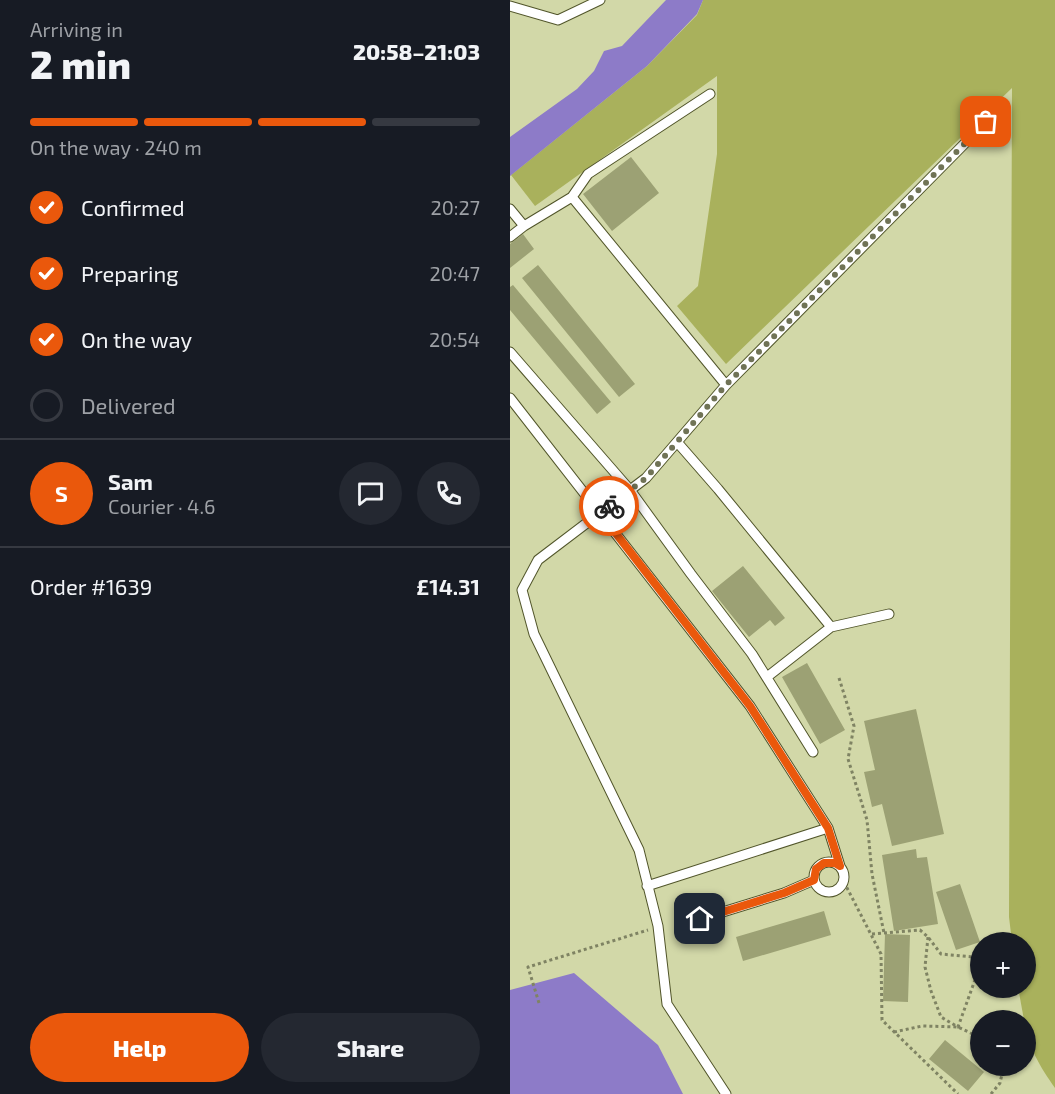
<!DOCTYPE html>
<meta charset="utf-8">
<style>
:root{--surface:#171b24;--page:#242831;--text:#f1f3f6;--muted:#9ea1a6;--line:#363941;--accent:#ea580c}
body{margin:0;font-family:"Exo 2",sans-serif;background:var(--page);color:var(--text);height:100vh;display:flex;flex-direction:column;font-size:22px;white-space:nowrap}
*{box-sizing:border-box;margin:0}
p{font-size:20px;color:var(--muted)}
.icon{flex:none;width:33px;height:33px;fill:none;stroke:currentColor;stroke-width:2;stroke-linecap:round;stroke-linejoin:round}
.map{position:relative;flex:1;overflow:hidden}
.details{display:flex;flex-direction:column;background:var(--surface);width:510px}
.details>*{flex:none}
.buttons{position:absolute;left:460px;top:932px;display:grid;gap:12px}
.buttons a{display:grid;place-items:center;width:66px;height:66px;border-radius:50%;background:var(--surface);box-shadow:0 2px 4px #0004;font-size:30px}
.pin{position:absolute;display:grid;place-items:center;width:51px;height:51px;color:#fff;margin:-26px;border-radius:12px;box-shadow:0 3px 9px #0006}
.courier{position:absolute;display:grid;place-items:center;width:60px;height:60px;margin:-30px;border:4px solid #ea580c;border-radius:50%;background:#fff;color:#222;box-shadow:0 2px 8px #0007}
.headline em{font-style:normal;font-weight:800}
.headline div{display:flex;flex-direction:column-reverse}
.headline{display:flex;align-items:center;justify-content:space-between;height:102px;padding:0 30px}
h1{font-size:39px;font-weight:800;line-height:45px}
.bar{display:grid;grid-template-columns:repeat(4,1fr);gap:9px 6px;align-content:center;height:72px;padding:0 30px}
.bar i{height:8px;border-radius:4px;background:var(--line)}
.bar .active{background:var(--accent)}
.bar p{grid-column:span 4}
.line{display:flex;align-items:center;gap:15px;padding:0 30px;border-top:2px solid var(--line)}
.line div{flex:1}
.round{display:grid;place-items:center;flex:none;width:63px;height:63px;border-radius:32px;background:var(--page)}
ol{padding:0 30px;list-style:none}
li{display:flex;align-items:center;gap:18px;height:66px}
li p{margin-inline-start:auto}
li .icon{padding:6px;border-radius:50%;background:var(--accent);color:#fff;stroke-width:4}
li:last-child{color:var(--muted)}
li i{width:33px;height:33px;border:3px solid var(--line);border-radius:50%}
.button{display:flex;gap:12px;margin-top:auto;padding:12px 30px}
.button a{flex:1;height:69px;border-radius:36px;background:var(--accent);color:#fff;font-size:24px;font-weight:800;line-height:69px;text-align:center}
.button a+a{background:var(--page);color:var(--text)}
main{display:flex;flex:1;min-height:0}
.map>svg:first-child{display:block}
</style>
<main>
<section class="details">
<div class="headline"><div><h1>2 min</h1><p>Arriving in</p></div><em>20:58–21:03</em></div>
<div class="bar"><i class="active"></i><i class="active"></i><i class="active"></i><i></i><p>On the way · 240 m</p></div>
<ol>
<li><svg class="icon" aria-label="check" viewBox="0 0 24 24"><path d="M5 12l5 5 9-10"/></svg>Confirmed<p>20:27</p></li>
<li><svg class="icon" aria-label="check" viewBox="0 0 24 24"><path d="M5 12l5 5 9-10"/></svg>Preparing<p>20:47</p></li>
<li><svg class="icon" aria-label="check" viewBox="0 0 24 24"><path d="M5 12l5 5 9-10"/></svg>On the way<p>20:54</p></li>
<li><i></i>Delivered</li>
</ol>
<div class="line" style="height:108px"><b class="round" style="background:var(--accent);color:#fff">S</b><div><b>Sam</b><p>Courier · 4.6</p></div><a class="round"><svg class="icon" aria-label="chat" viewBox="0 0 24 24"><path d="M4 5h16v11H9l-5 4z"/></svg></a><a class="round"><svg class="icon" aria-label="phone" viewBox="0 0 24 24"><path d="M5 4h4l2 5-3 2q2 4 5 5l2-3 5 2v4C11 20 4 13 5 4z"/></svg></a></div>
<div class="line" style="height:78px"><div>Order #1639</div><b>£14.31</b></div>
<div class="button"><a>Help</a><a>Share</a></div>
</section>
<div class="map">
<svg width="545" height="1094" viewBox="0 0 545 1094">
<rect width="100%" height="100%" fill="#d2d8a8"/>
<!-- green -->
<path fill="#a9b15c" d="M 193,0 L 545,0 L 545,1088 C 531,1068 516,1045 516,1020 L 514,1020 L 508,987 L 516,987 L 516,942 L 502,942 L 499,917 L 502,88 L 216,364 L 167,306 L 188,286 L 207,154 L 207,76 L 25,206 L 1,175 L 137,66 L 187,15 Z"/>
<!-- water -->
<path fill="#8d7bc8" d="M 156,0 L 193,0 L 187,14 L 137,66 L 0,176 L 0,137 L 67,89 L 84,71 L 94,51 L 112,46 Z
M 64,973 L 148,1045 L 173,1094 L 0,1094 L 0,990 Z"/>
<!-- building -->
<path fill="#9ca174" d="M 121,157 L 149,193 L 102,231 L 73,194 Z
M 13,234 L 24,249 L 0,268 L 0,244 Z
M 28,265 L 125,384 L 109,397 L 12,278 Z
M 3,285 L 101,402 L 87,414 L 0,310 L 0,287 Z
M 233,566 L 275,618 L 265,626 L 260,620 L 239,637 L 202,591 Z
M 297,663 L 335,730 L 310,744 L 272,677 Z
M 406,709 L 434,834 L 382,846 L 372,804 L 362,807 L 354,772 L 365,770 L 354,721 Z
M 406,849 L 407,858 L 417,857 L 428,924 L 384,931 L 372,855 Z
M 450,884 L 470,942 L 446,950 L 426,892 Z
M 314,911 L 321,935 L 233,961 L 226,937 Z
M 375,934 L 400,935 L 398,1002 L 373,1001 Z
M 435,1040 L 474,1072 L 458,1091 L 419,1059 Z"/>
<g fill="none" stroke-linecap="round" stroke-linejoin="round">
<defs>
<path id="service" d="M 0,6 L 48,20 L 90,0
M 62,197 L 216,385
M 0,209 L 14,226
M 0,237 L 14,226 L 62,197 L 78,174 L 200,94
M 0,352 L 120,490 L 181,574 L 242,654 L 303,752
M 0,398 L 240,706 L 318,828 L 330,866
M 167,442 L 208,489 L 321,627 L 379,614
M 257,677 L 321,627
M304 877a15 15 0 1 1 30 0a15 15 0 1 1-30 0Z
M 137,886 L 318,828
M 190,919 L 274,893 L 304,880
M 216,1094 L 157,1004 L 148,926 L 129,850 L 24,634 L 12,590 L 28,560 L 136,478 L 216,385 L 476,122"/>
</defs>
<!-- service casing -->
<use href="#service" stroke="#51552a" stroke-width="11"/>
<!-- path -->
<path stroke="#7f8363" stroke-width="3" stroke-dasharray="3 3" stroke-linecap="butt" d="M 329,678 L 344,726 L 338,759 L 357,820 L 362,874 L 374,933
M 334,882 L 371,954 L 372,1020 L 448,1094
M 362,934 L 410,930 L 418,937 L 431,954 L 463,957 L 470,966 L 448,1027 L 431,1017 L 421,991 L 415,967 L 418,937
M 29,1003 L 18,967 L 138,930
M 384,1032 L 412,1026 L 448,1027 L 471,1038
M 481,1094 L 490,1083 L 494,1065"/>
<!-- service -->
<use href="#service" stroke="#fff" stroke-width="9"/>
</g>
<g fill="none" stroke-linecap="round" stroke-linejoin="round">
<!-- done -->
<path stroke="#707356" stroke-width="6" stroke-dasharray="0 10.8" d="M 99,506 L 136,478 L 216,385 L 476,122"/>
<!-- route -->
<path stroke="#ea580c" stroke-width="8" d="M 99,506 L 90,513 L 240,706 L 318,828 L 330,866 L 325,863 L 314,863 L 306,869 L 304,880 L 274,893 L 190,919"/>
</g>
</svg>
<div class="buttons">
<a>+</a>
<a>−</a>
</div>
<div class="pin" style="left:476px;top:122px;background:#ea580c"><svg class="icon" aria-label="bag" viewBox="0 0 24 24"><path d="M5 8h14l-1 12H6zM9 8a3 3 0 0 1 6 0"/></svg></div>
<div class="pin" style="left:190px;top:919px;background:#1f2937"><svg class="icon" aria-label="home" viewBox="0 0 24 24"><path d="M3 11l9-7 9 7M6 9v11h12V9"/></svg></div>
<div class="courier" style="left:99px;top:506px"><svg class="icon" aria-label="bike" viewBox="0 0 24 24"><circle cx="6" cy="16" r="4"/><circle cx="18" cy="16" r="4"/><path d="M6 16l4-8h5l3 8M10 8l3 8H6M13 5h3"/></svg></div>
</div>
</main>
